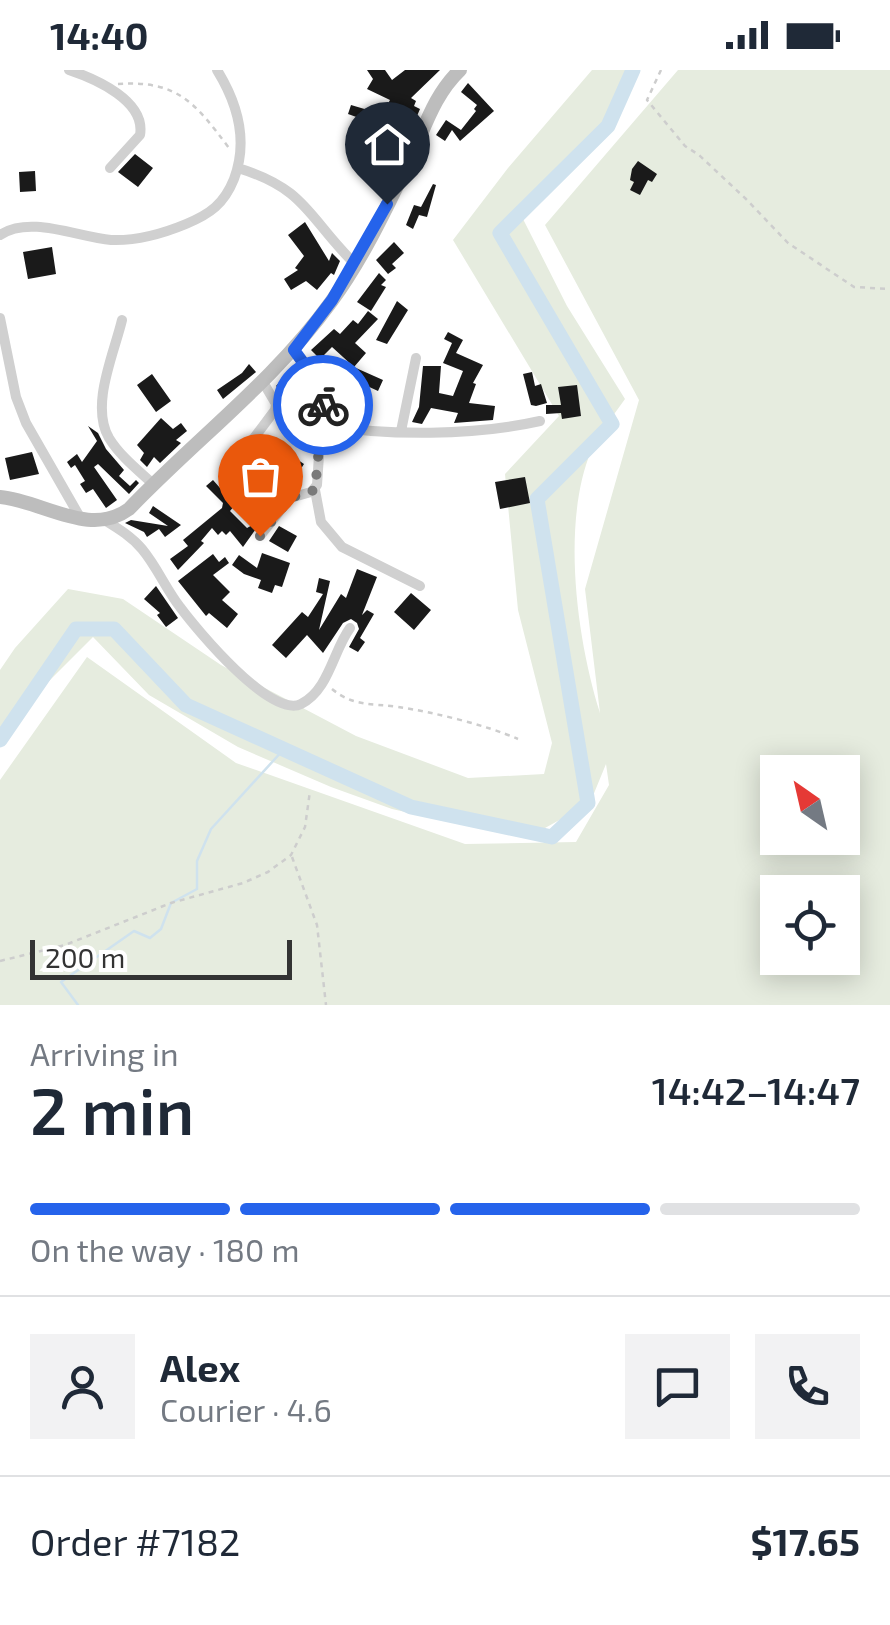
<!DOCTYPE html>
<meta charset="utf-8">
<style>
:root{--surface:#fff;--page:#f2f2f3;--text:#1f2937;--muted:#747a83;--line:#e0e1e3;--accent:#2563eb}
body{margin:0;font-family:"Exo 2",sans-serif;background:var(--page);color:var(--text);height:100vh;display:flex;flex-direction:column;font-size:38px;white-space:nowrap}
*{box-sizing:border-box;margin:0}
p{font-size:32px;color:var(--muted)}
.icon{flex:none;width:55px;height:55px;fill:none;stroke:currentColor;stroke-width:2;stroke-linecap:round;stroke-linejoin:round}
.map{position:relative;height:935px;overflow:hidden}
.side{display:flex;flex-direction:column;background:var(--surface);flex:1}
.side>*{flex:none}
.needle{width:65px;rotate:326deg}
.controls{position:absolute;left:760px;top:685px;display:grid;gap:20px}
.controls a{display:grid;place-items:center;width:100px;height:100px;border-radius:0px;background:var(--surface);box-shadow:0 5px 25px #0003;font-size:50px}
.scale{position:absolute;left:30px;bottom:25px;width:262px;box-sizing:border-box;padding-left:10px;border:5px solid #333;border-top:0;font-size:28px;line-height:35px;white-space:nowrap;color:#333;-webkit-text-stroke:8px #fff;paint-order:stroke}
.pin{position:absolute;display:grid;place-items:center;width:85px;height:85px;color:#fff;margin:-102px -42px;border-radius:50% 50% 50% 0;rotate:-45deg;box-shadow:0 0 10px #0007}
.pin .icon{rotate:45deg}
.courier{position:absolute;display:grid;place-items:center;width:100px;height:100px;margin:-50px;border:8px solid #2563eb;border-radius:50%;background:#fff;color:#222;box-shadow:0 2px 12px #0007}
.overview em{font-style:normal;font-weight:600}
.overview div{display:flex;flex-direction:column-reverse}
.overview{display:flex;align-items:center;justify-content:space-between;height:170px;padding:0 30px}
h1{font-size:65px;font-weight:600;line-height:75px}
.bar{display:grid;grid-template-columns:repeat(4,1fr);gap:15px 10px;align-content:center;height:120px;padding:0 30px}
.bar i{height:12px;border-radius:8px;background:var(--line)}
.bar .active{background:var(--accent)}
.bar p{grid-column:span 4}
.line{display:flex;align-items:center;gap:25px;padding:0 30px;border-top:2px solid var(--line)}
.line div{flex:1}
.round{display:grid;place-items:center;flex:none;width:105px;height:105px;border-radius:0px;background:var(--page)}
.status{display:flex;justify-content:space-between;align-items:center;height:70px;padding:0 50px;background:var(--surface);direction:ltr}
.status svg{height:28px;fill:currentColor}
.map>svg:first-child{display:block}
</style>
<div class="status"><b>14:40</b><svg viewBox="0 0 49 12"><path d="M0 12V9h3v3zM5 12V6h3v6zM10 12V3h3v9zM15 12V0h3v12zM26 1h20v11H26zM47 4h2v5h-2z"/></svg></div>
<div class="map">
<svg width="890" height="935" viewBox="0 0 890 935">
<rect width="100%" height="100%" fill="#fff"/>
<!-- green -->
<path fill="#e6ecdf" fill-rule="evenodd" d="M 592,0 L 635,0 L 599,73 L 523,149 L 567,236 L 625,329 C 614,345 599,363 591,381 C 561,454 577,570 600,643 L 585,519 L 639,330 L 545,155 L 678,0 L 890,0 L 890,935 L 0,935 L 0,710 L 87,587 L 236,693 L 465,774 L 576,772 L 609,715 L 606,694 L 590,733 L 536,763 L 432,748 L 392,739 L 331,717 L 238,677 L 149,625 L 93,567 L 23,637 L 0,676 L 0,600 L 15,578 L 68,519 L 123,529 L 221,595 L 356,666 L 468,708 L 544,704 L 552,673 L 518,540 L 505,404 L 559,346 L 453,170 L 508,98 ZM 778,702 L 842,702 L 842,768 L 778,768 ZM 778,822 L 842,822 L 842,888 L 778,888 Z"/>
<g fill="none" stroke-linecap="round" stroke-linejoin="round">
<!-- stream -->
<path stroke="#cfe2ee" stroke-width="2.5" d="M 78,935 L 61,912 L 134,861 L 150,868 L 161,859 L 171,833 L 197,819 L 197,791 L 211,759 L 284,679"/>
<!-- river -->
<path stroke="#cfe2ee" stroke-width="15" d="M 0,670 L 76,559 L 114,559 L 186,635 L 411,737 L 552,767 L 588,733 L 537,429 L 612,354 L 500,163 L 608,56 L 633,0"/>
</g>
<!-- building -->
<path fill="#1a1a1a" d="M 367,0 L 385,0 L 392,10 L 405,0 L 440,0 L 411,28 L 416,31 L 414,36 L 420,39 L 401,83 L 403,73 L 377,66 L 380,59 L 368,53 L 363,62 L 356,61 L 362,49 L 348,44 L 351,35 L 378,43 L 380,39 L 384,41 L 390,30 L 367,19 L 373,9 Z
M 468,13 L 494,41 L 460,71 L 452,60 L 445,71 L 436,65 L 446,50 L 461,60 L 476,41 L 474,39 L 477,35 L 461,22 Z
M 374,77 L 399,88 L 390,107 L 383,104 L 379,110 L 370,105 L 376,94 L 368,91 Z
M 135,84 L 153,98 L 138,117 L 118,102 Z
M 638,91 L 657,104 L 652,112 L 648,110 L 640,125 L 630,120 L 634,112 L 630,110 L 632,99 Z
M 35,101 L 36,121 L 20,122 L 19,102 Z
M 433,114 L 436,115 L 427,147 L 419,145 L 413,159 L 406,155 L 414,135 L 421,137 Z
M 305,152 L 329,191 L 332,183 L 340,191 L 334,205 L 331,203 L 317,220 L 306,211 L 291,220 L 284,209 L 298,200 L 295,198 L 304,186 L 288,165 Z
M 394,172 L 404,183 L 392,194 L 396,198 L 388,204 L 376,190 Z
M 52,177 L 56,204 L 28,209 L 23,182 Z
M 379,203 L 386,210 L 381,215 L 386,217 L 371,241 L 357,232 Z
M 397,231 L 408,240 L 387,274 L 376,270 Z
M 368,241 L 378,249 L 355,273 L 366,283 L 354,297 L 332,277 L 320,289 L 311,280 L 334,259 L 340,264 L 353,250 L 358,254 Z
M 448,262 L 463,270 L 456,283 L 483,295 L 473,313 L 476,314 L 469,333 L 495,336 L 493,350 L 454,353 L 458,343 L 431,338 L 422,354 L 412,352 L 419,337 L 423,296 L 441,296 L 439,323 L 453,326 L 463,301 L 443,293 L 452,273 L 444,269 Z
M 249,294 L 256,302 L 223,329 L 217,320 L 242,303 Z
M 293,298 L 314,331 L 313,339 L 294,348 L 287,336 L 284,337 L 282,327 L 286,325 L 276,316 Z
M 356,298 L 383,310 L 378,321 L 365,315 L 361,322 L 352,318 Z
M 532,302 L 535,316 L 541,314 L 547,333 L 536,336 L 531,335 L 523,304 Z
M 152,304 L 171,331 L 156,342 L 137,315 Z
M 577,315 L 581,346 L 562,349 L 561,343 L 546,344 L 546,335 L 561,335 L 558,317 Z
M 161,348 L 173,359 L 181,353 L 187,361 L 176,370 L 181,373 L 160,393 L 154,387 L 147,397 L 140,390 L 144,383 L 137,375 Z
M 88,356 L 98,363 L 106,379 L 124,400 L 119,406 L 130,416 L 136,410 L 139,413 L 129,424 L 98,394 L 94,397 L 117,430 L 106,438 L 93,419 L 86,423 L 80,414 L 85,411 L 75,395 L 71,398 L 67,392 L 77,384 L 82,392 L 97,371 Z
M 273,373 L 304,394 L 288,419 L 279,427 L 271,421 L 252,433 L 240,415 L 250,408 L 256,416 L 268,395 L 256,385 L 264,374 L 269,378 Z
M 32,382 L 39,404 L 10,410 L 5,388 Z
M 525,407 L 530,433 L 500,439 L 495,412 Z
M 213,410 L 235,435 L 230,441 L 247,458 L 263,449 L 243,477 L 230,461 L 226,465 L 222,461 L 218,465 L 212,458 L 201,471 L 204,473 L 178,500 L 170,489 L 188,476 L 183,470 L 222,438 L 223,433 L 206,416 Z
M 153,436 L 181,455 L 165,467 L 159,459 L 147,467 L 144,462 L 125,453 L 131,450 L 168,456 L 149,443 Z
M 279,456 L 297,466 L 288,482 L 269,471 Z
M 262,483 L 290,493 L 282,517 L 275,515 L 272,523 L 258,518 L 261,510 L 244,504 L 232,495 L 239,485 L 257,498 Z
M 213,484 L 219,492 L 225,487 L 229,493 L 213,505 L 230,522 L 222,530 L 238,544 L 227,558 L 209,543 L 206,546 L 178,511 Z
M 357,499 L 377,507 L 362,545 L 367,540 L 374,544 L 360,568 L 365,572 L 358,582 L 349,577 L 359,559 L 357,553 L 351,549 L 343,553 L 323,583 L 307,565 L 286,588 L 272,575 L 302,542 L 308,547 L 323,524 L 316,522 L 319,508 L 330,511 L 319,560 L 341,524 L 346,528 Z
M 156,516 L 178,548 L 166,557 L 157,545 L 160,543 L 144,529 Z
M 411,523 L 431,540 L 414,560 L 394,542 Z"/>
<g fill="none" stroke-linecap="round" stroke-linejoin="round">
<!-- path -->
<path stroke="#cdcdcd" stroke-width="2.5" stroke-dasharray="5 5" stroke-linecap="butt" d="M 661,0 L 647,30 L 685,76 L 699,85 L 746,129 L 788,173 L 854,217 L 890,219
M 118,14 C 178,10 195,33 229,78
M 332,619 C 354,637 372,633 398,637 C 433,642 486,655 518,669
M 292,787 L 317,855 L 326,935
M 0,891 L 65,875 L 171,833 L 243,813 L 268,802 L 291,785 L 305,757 L 310,721"/>
<!-- street -->
<path stroke="#d0d0d0" stroke-width="10" d="M 69,0 C 96,9 146,31 140,65 L 110,98
M 238,98 C 307,119 308,148 355,194
M 0,165 C 30,145 77,167 111,170 C 137,171 162,164 186,154 C 210,144 224,134 234,109 C 248,72 238,34 217,0
M 0,248 L 16,327 L 26,353 L 81,449
M 122,250 C 114,284 90,335 109,368 C 120,386 138,400 153,414
M 321,355 C 389,366 473,366 540,351
M 401,361 L 416,288
M 230,410 L 239,388 L 275,340 L 276,334 L 263,312
M 315,420 L 321,452 L 342,477 L 420,516
M 106,451 C 119,459 132,467 142,479 C 157,497 166,519 180,537 C 197,560 271,649 301,634 C 329,620 333,581 350,558
M 260,466 L 290,428 L 311,422 L 317,415 L 323,326 L 294,280"/>
<!-- secondary -->
<path stroke="#bdbdbd" stroke-width="14" d="M 0,427 C 43,431 90,468 129,439 C 196,369 274,311 331,232 C 364,187 388,135 412,85 C 426,54 435,24 460,0"/>
</g>
<g fill="none" stroke-linecap="round" stroke-linejoin="round">
<!-- done -->
<path stroke="#7a7a7a" stroke-width="10" stroke-dasharray="0 18" d="M 260,466 L 290,428 L 315,420 L 323,335"/>
<!-- route -->
<path stroke="#2563eb" stroke-width="12" d="M 323,335 L 318,313 L 294,280 L 332,230 L 387,134"/>
</g>
</svg>
<div class="controls">
<a><svg class="needle" viewBox="-14 -14 28 28"><path d="M0-13l5 13h-10z" fill="#e53935"/><path d="M0 13l5-13h-10z" fill="#747a83"/></svg></a>
<a><svg class="icon" aria-label="locate" viewBox="0 0 24 24"><circle cx="12" cy="12" r="6"/><path d="M12 2v4M12 18v4M2 12h4M18 12h4"/></svg></a>
</div>
<div class="scale">200 m</div>
<div class="pin" style="left:260px;top:466px;background:#ea580c"><svg class="icon" aria-label="bag" viewBox="0 0 24 24"><path d="M5 8h14l-1 12H6zM9 8a3 3 0 0 1 6 0"/></svg></div>
<div class="pin" style="left:387px;top:134px;background:#1f2937"><svg class="icon" aria-label="home" viewBox="0 0 24 24"><path d="M3 11l9-7 9 7M6 9v11h12V9"/></svg></div>
<div class="courier" style="left:323px;top:335px"><svg class="icon" aria-label="bike" viewBox="0 0 24 24"><circle cx="6" cy="16" r="4"/><circle cx="18" cy="16" r="4"/><path d="M6 16l4-8h5l3 8M10 8l3 8H6M13 5h3"/></svg></div>
</div>
<section class="side">
<div class="overview"><div><h1>2 min</h1><p>Arriving in</p></div><em>14:42–14:47</em></div>
<div class="bar"><i class="active"></i><i class="active"></i><i class="active"></i><i></i><p>On the way · 180 m</p></div>
<div class="line" style="height:180px"><a class="round"><svg class="icon" aria-label="person" viewBox="0 0 24 24"><circle cx="12" cy="8" r="4"/><path d="M4 21q1-7 8-7t8 7"/></svg></a><div><b>Alex</b><p>Courier · 4.6</p></div><a class="round"><svg class="icon" aria-label="chat" viewBox="0 0 24 24"><path d="M4 5h16v11H9l-5 4z"/></svg></a><a class="round"><svg class="icon" aria-label="phone" viewBox="0 0 24 24"><path d="M5 4h4l2 5-3 2q2 4 5 5l2-3 5 2v4C11 20 4 13 5 4z"/></svg></a></div>
<div class="line" style="height:130px"><div>Order #7182</div><b>$17.65</b></div>
</section>
